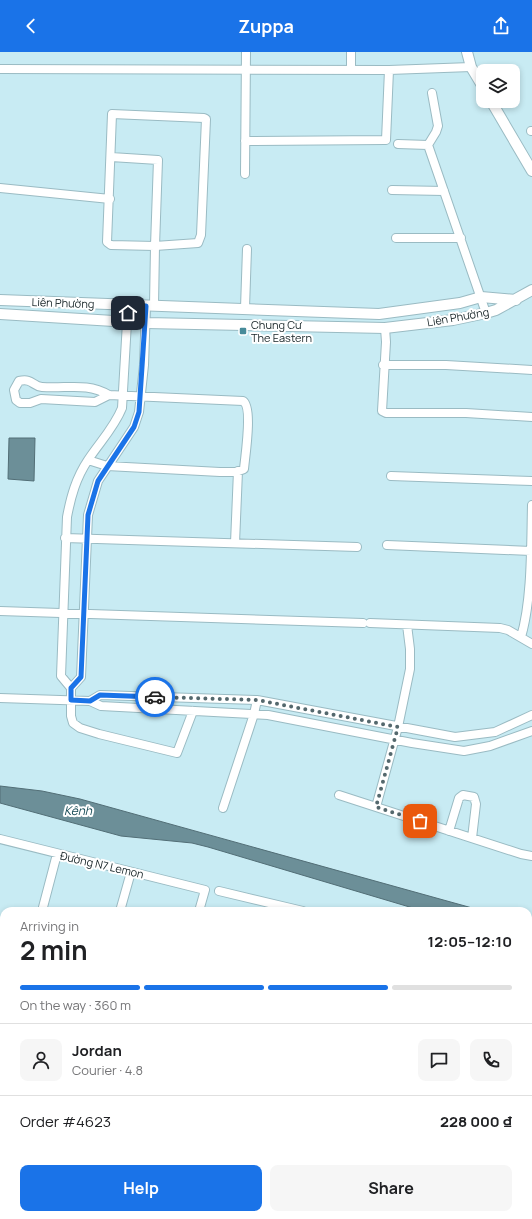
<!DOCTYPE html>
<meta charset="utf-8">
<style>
:root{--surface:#fff;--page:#f6f6f6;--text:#202124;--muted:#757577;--line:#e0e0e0;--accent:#1a73e8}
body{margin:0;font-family:Manrope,sans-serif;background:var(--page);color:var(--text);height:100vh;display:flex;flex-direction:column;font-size:15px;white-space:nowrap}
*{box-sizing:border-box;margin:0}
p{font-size:13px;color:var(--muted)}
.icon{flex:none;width:22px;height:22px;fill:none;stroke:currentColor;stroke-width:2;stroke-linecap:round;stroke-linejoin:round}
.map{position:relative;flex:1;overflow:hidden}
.drawer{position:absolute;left:0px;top:855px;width:532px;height:312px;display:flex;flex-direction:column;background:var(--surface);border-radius:12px 12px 0 0;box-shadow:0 2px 6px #0003}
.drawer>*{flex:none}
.controls{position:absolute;left:476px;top:12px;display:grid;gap:8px}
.controls a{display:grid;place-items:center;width:44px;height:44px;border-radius:8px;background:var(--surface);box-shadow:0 2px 6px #0003;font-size:20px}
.pin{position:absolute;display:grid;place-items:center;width:34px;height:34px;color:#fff;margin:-17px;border-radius:8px;box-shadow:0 2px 6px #0006}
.courier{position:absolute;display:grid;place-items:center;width:40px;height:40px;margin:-20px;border:3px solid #1a73e8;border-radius:50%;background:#fff;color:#222;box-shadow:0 1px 5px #0007}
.headline em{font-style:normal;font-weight:700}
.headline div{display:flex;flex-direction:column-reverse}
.headline{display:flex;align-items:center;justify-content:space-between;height:68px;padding:0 20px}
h1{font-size:26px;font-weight:700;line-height:30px}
.bar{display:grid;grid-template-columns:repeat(4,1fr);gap:6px 4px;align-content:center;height:48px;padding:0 20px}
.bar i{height:5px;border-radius:3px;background:var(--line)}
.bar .current{background:var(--accent)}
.bar p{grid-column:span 4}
.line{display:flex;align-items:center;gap:10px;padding:0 20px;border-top:1px solid var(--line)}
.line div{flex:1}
.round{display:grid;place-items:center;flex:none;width:42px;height:42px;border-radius:8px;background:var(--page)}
.primary-button{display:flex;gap:8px;margin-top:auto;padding:8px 20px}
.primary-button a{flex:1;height:46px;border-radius:8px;background:var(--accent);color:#fff;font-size:16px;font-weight:700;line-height:46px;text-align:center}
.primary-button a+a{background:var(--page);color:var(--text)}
header{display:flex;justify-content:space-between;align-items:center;height:52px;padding:0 20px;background:var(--accent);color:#fff;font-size:18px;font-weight:700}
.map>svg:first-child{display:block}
</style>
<header><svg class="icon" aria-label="back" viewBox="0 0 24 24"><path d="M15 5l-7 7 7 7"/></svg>Zuppa<svg class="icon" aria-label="share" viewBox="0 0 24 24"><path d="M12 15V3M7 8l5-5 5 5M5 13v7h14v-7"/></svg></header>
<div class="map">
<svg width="532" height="1167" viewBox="0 0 532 1167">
<rect width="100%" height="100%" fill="#c8ebf3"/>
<!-- water -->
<path fill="#6c8f98" stroke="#526e76" d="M 9,386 L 35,386 L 34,429 L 8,427 Z
M 0,734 L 42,739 L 80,747 L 483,859 L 423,859 L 208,795 L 192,791 L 121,784 L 0,751 Z
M 528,871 L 532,873 L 532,892 L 528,890 Z
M 532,952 L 532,1002 L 528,1006 L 528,960 Z
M 411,1163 L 433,1163 L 431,1167 L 408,1167 Z"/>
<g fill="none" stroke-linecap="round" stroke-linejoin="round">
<defs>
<path id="minor" d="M 0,17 L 389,18 L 471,15
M 351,17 L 351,0
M 432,41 L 438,74 L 436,80 L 428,93 L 486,261
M 531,79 L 532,79
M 245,89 L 386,88 L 389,18
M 398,92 L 428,93
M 111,105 L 158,108 L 155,194 L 198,191 L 201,183 L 206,67 L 204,66 L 112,62 L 107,190 L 111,193 L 155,194 L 154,254
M 245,122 L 246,0
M 0,136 L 110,147
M 392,138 L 444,139
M 396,186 L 461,186
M 146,254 L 144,313 L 139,360 L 134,375 L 98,429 L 88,463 L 81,625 L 71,636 L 71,664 L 73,671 L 80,676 L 99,682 L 177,701 L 193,659
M 245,256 L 247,197
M 385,276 L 386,290 L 382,359 L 386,361 L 466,361 L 532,365
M 383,313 L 446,313 L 532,318
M 88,408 L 107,414 L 220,420 L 236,420 L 244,417 C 245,405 253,355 243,349 L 109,343 C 86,330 67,337 42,335 C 32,334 33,326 19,329 L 14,338 L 16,348 L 20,351 L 30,351 L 41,347 L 95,350 L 109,343
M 391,424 L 532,429
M 65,486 L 357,495
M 235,491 L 238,419
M 387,493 L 531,499
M 0,559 L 363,571
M 370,571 L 500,576 L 508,578 L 532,592
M 521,585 C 532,548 531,494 532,453
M 71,636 L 61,624 L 67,465 C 71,444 76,426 88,408 C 99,391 114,376 122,356 L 128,253
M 0,646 L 90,649 L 101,654 L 268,663 L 412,691 L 464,699 L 490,694 L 532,679
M 90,649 L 100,643 L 257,648 L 455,685 L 495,680 L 532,663
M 339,743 L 521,802 L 532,804
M 376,755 L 398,675 L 410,617 L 410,597 L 407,573
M 223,756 L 254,662 L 257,648
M 449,779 L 459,746 L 463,743 L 474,745 L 476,752 L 472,786
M 0,787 L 205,838 L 199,859
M 219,839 L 303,859
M 42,859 L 57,802
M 120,859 L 131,820
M 0,967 L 4,968
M 0,1019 L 4,1001
M 528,1036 L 532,1028
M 528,1114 L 532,1116
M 0,1153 L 4,1154
M 288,1163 L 296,1167
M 32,1167 L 33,1163
M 112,1167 L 113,1163
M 268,1167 L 269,1163
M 396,1167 L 399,1163
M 455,1167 L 458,1163"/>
<path id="tertiary" d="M 467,0 L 471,15 L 483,35
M 491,49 L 532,119
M 0,248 L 379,262 L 460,251 L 481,245 L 516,248
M 0,262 L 146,271 L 385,276 L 453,268 L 486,261 L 496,258 L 532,238"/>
</defs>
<!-- minor casing -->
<use href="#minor" stroke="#9abbc3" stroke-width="10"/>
<!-- tertiary casing -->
<use href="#tertiary" stroke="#9abbc3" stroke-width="12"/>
<!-- minor -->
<use href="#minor" stroke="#fff" stroke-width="8"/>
<!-- tertiary -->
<use href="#tertiary" stroke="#fff" stroke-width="10"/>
</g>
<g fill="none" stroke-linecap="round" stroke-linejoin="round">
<!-- done -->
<path stroke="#54686d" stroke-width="4" stroke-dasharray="0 7.2" d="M 155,645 L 257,648 L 398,675 L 376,755 L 420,769"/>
<!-- route -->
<path stroke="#1a73e8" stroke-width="5" d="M 128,261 L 128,253 L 146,254 L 139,360 L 134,375 L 98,429 L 88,463 L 81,625 L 71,636 L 71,648 L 90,649 L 100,643 L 155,645"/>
</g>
<!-- markers -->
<rect fill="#478b9a" stroke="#fff" stroke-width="1.5" x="239" y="275" width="8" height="8" rx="2"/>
<g text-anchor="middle" stroke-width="4" stroke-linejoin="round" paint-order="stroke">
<!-- street labels -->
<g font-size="11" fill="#152225" stroke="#fff">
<text transform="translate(63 251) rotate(2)" y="4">Liên Phường</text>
<text transform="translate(458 265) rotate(-10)" y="4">Liên Phường</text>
<text transform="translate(102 813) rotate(13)" y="4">Đường N7 Lemon</text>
</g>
<!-- poi labels -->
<g font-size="11" fill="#152225" stroke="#fff" text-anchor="start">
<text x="251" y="277">Chung Cư<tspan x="251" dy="13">The Eastern</tspan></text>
</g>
<!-- water labels -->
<g font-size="12" font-style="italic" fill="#154a55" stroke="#fff">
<text x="78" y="763">Kênh</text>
</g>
</g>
</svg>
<div class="controls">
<a><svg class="icon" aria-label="layers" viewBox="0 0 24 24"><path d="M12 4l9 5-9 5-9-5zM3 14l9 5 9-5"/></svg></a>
</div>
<div class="pin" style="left:420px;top:769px;background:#ea580c"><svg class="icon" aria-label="bag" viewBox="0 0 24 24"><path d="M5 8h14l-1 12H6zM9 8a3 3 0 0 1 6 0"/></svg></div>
<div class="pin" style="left:128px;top:261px;background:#1f2937"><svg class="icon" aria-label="home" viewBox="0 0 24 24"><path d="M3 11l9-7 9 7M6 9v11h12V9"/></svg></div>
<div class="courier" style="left:155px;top:645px"><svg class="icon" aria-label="car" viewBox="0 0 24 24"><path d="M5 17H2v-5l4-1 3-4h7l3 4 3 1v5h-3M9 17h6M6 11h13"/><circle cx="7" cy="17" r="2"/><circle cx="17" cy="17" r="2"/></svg></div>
<section class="drawer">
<div class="headline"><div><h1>2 min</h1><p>Arriving in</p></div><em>12:05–12:10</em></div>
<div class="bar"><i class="current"></i><i class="current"></i><i class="current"></i><i></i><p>On the way · 360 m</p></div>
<div class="line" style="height:72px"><a class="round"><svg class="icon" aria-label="person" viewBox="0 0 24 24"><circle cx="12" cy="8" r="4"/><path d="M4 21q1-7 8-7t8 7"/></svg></a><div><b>Jordan</b><p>Courier · 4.8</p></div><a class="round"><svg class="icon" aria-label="chat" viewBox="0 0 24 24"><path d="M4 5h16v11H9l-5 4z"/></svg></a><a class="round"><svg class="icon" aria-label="phone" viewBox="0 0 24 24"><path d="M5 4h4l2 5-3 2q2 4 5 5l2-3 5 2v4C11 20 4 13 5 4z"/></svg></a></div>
<div class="line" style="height:52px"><div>Order #4623</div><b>228 000 ₫</b></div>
<div class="primary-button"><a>Help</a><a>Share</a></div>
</section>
</div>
